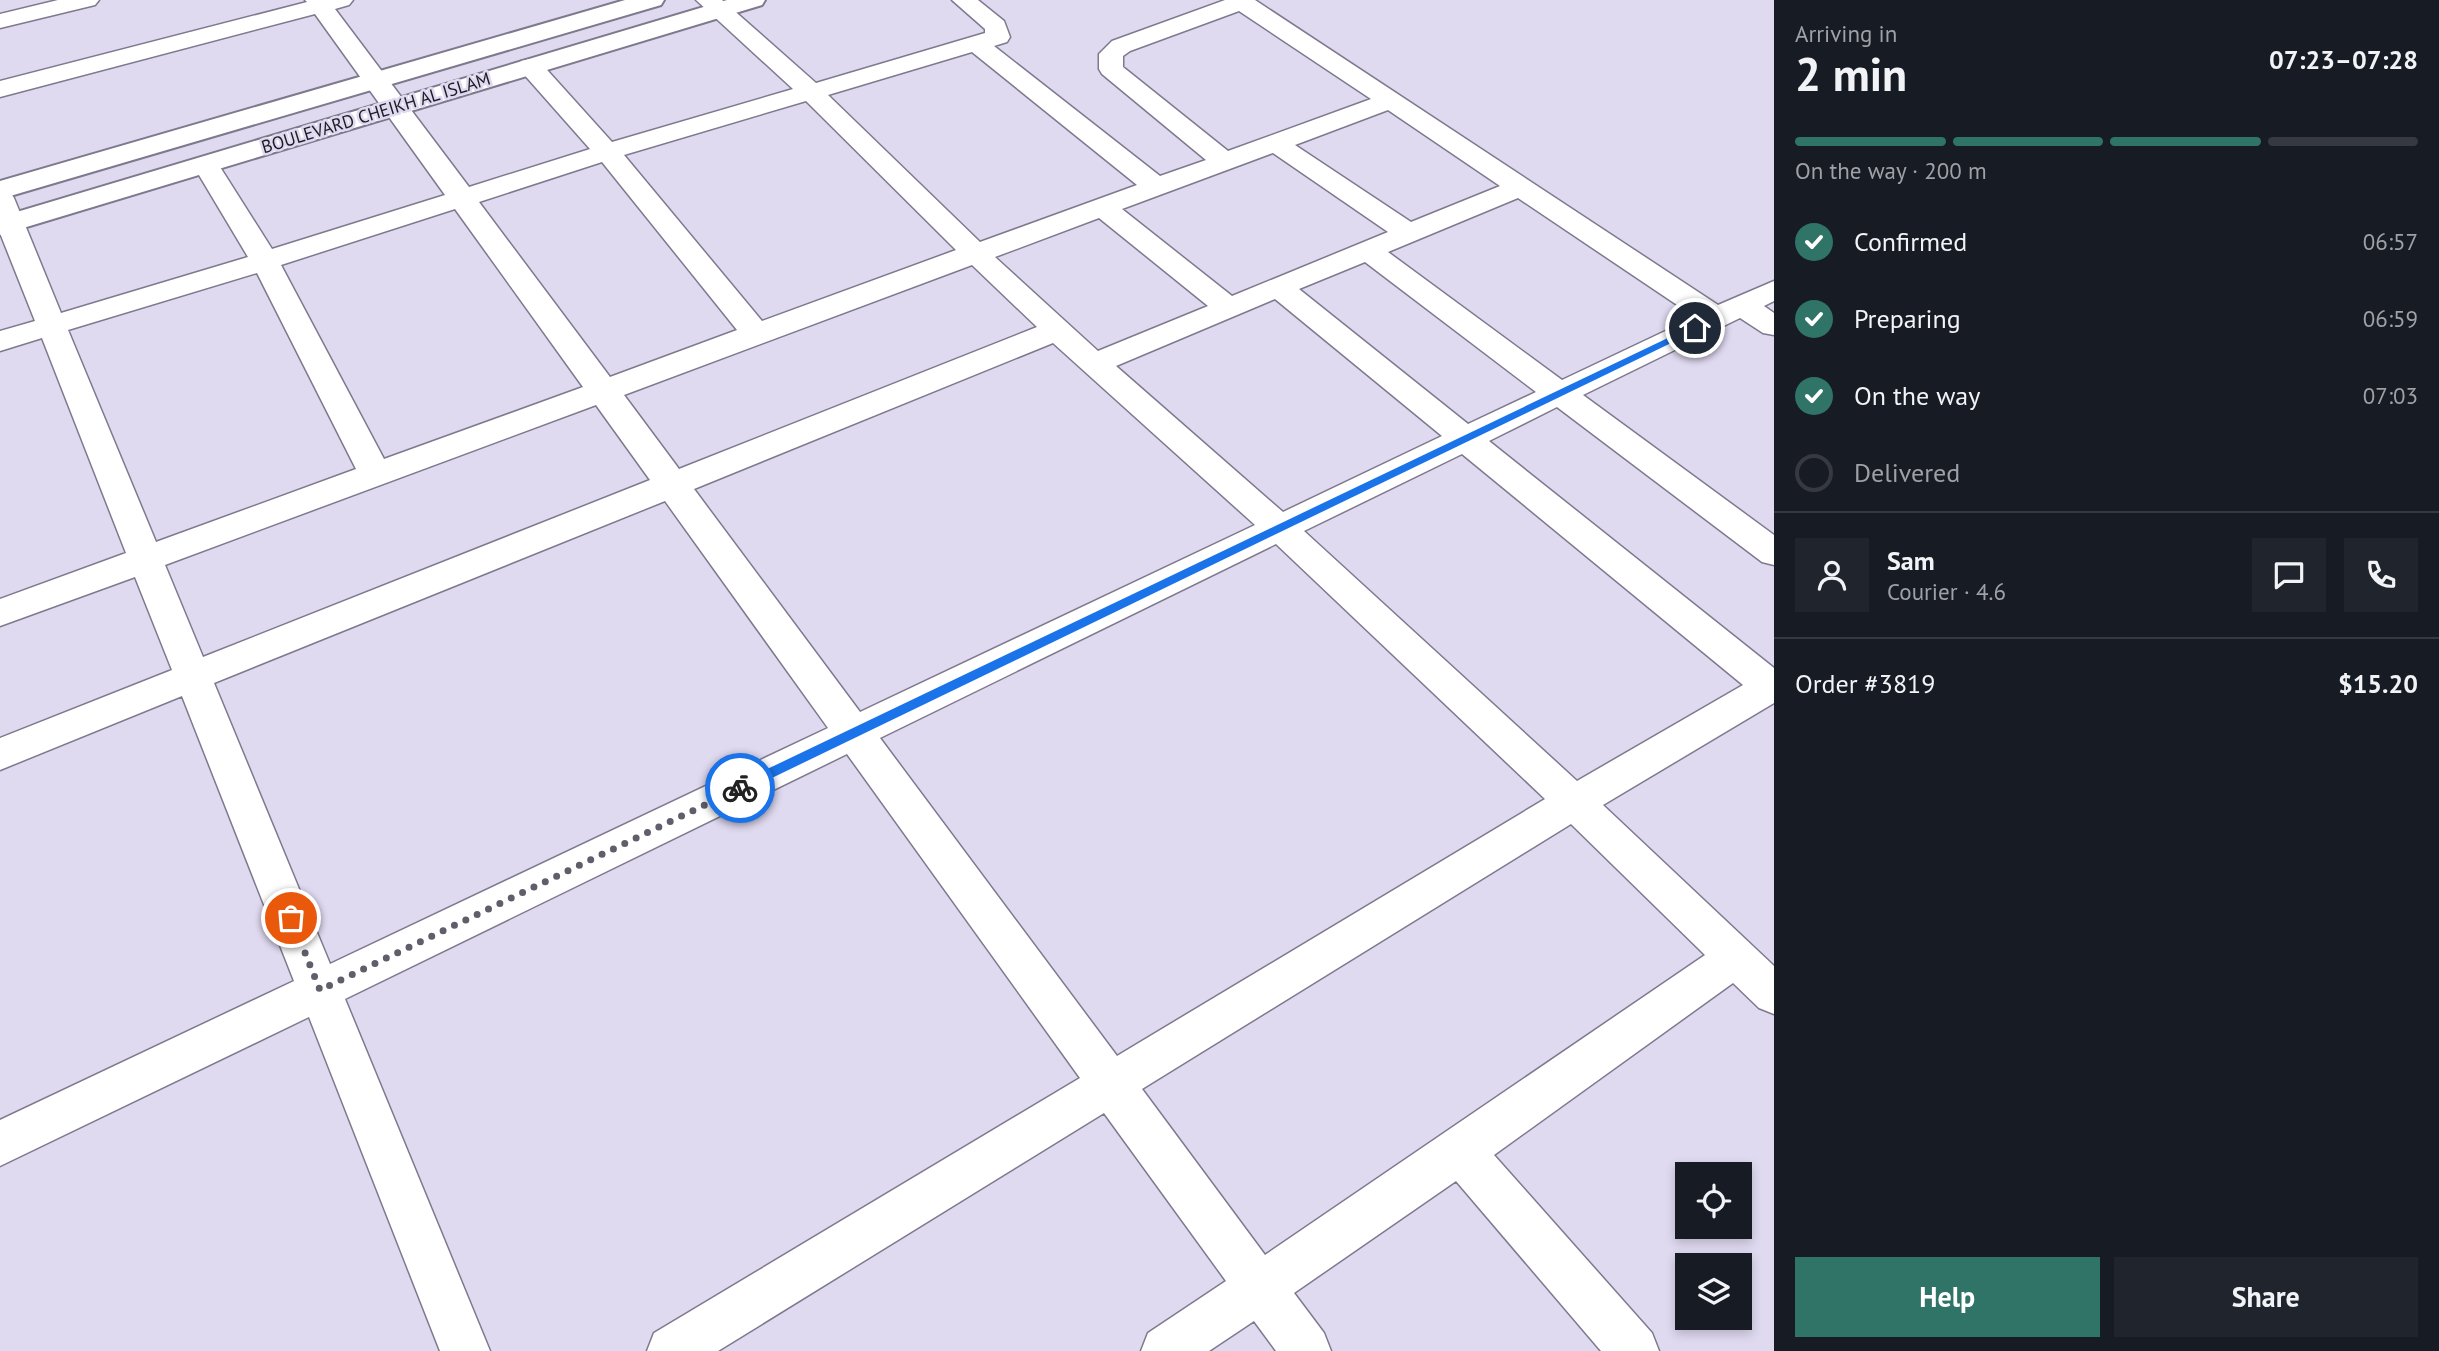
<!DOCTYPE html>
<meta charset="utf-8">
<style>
:root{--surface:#171b24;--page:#20242c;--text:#f1f3f6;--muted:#9ea1a6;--line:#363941;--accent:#307467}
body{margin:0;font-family:"PT Sans",sans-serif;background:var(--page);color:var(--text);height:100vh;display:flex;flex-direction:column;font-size:26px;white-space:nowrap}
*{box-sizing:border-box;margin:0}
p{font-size:23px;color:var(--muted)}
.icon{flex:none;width:38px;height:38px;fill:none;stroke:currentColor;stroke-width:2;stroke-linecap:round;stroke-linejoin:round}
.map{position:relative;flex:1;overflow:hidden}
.sheet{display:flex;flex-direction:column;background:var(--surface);width:665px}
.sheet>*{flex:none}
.fabs{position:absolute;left:1675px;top:1162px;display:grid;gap:14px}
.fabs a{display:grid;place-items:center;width:77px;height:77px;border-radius:0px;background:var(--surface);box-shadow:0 4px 10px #0003;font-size:35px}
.pin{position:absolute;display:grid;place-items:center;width:60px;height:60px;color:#fff;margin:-30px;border:4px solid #fff;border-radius:50%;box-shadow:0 2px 7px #0007}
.courier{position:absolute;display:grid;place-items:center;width:70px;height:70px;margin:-35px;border:5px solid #1a73e8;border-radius:50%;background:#fff;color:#222;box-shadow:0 2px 9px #0007}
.overview em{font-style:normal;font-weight:700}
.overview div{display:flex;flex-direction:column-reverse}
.overview{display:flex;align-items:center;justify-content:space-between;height:119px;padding:0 21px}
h1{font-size:46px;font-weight:700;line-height:52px}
.bar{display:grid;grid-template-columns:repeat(4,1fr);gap:10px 7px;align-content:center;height:84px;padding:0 21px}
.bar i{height:9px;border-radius:5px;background:var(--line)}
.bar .selected{background:var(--accent)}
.bar p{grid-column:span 4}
.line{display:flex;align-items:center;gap:18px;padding:0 21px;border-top:2px solid var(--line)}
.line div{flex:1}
.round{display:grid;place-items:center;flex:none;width:74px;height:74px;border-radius:0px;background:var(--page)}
ol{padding:0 21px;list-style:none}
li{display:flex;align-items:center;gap:21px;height:77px}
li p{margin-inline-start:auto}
li .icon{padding:7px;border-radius:50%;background:var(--accent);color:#fff;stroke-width:4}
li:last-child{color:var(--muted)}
li i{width:38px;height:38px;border:4px solid var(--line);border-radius:50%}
.cta{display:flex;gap:14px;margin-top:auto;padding:14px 21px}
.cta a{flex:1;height:80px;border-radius:0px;background:var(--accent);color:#fff;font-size:28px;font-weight:700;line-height:80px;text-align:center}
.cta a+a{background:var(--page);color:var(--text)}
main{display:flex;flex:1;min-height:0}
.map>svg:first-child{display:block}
</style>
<main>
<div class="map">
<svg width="1774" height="1351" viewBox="0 0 1774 1351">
<rect width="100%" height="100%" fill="#e0daf1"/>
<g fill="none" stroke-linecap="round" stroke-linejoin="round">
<defs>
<path id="minor" d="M 58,0 L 99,0 L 95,5 L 0,28 L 0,14 Z
M 305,0 L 353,0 L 349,5 L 335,9 L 469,187 L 590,149 L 521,71 L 518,66 L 521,61 L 530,59 L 539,61 L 612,142 L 793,89 L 696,0 L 722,0 L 816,83 L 985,33 L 985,29 L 952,0 L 978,0 L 1004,21 L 1010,37 L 1007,42 L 994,46 L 1160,176 L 1206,160 L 1102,74 L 1099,69 L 1099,54 L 1112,41 L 1225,0 L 1255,0 L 1718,305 L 1774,281 L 1774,301 L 1764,306 L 1774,313 L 1774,335 L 1763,333 L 1740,318 L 1583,395 L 1774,535 L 1774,565 L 1762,562 L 1557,407 L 1489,441 L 1774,668 L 1774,703 L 1603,805 L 1774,966 L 1774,1014 L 1759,1008 L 1733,983 L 1494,1155 L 1652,1333 L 1659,1351 L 1601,1351 L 1456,1181 L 1294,1293 L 1324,1333 L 1331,1351 L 1276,1351 L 1254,1321 L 1209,1351 L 1141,1351 L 1148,1333 L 1226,1281 L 1104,1113 L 718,1351 L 647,1351 L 654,1333 L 1080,1078 L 847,754 L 345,999 L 490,1351 L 440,1351 L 309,1017 L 0,1166 L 0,1120 L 294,981 L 182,696 L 0,770 L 0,738 L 172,670 L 135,577 L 0,626 L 0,599 L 126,553 L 42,338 L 0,351 L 0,331 L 35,321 L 0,233 L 0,190 L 10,192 L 14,198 L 61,313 L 248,257 L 193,165 L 197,159 L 206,157 L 215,159 L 272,249 L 445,195 L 315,14 L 0,97 L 0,81 L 307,2 ZM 1239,11 L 1371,99 L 1228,151 L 1123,67 L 1123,56 L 1130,51 ZM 972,52 L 1137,185 L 980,242 L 828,95 ZM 806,101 L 956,250 L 762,321 L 624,155 ZM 1388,110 L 1500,186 L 1411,222 L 1295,145 ZM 1273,153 L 1388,232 L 1232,296 L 1122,209 ZM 602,162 L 737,330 L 610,377 L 479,202 ZM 1518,198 L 1695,317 L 1562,380 L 1388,252 ZM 455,209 L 583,387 L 384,459 L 281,265 ZM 1099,218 L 1208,306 L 1098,351 L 995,257 ZM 1365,262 L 1536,392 L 1468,424 L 1299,289 ZM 972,265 L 1037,327 L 679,469 L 624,395 ZM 257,273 L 356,469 L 156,542 L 68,330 ZM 1275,299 L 1442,436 L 1283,512 L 1116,366 ZM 1053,343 L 1255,525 L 860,712 L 694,489 ZM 596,405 L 650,480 L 203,657 L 165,565 ZM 1462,454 L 1743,685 L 1577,781 L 1304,531 ZM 665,501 L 828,728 L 330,964 L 214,683 ZM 1276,544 L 1545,799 L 1117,1056 L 880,738 ZM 1571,824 L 1705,955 L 1265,1255 L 1142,1089 Z"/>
<path id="tertiary" d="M 625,0 L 664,0 L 661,5 L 0,199 L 0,181 Z
M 727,0 L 765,0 L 762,5 L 0,235 L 0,217 Z"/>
</defs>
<!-- minor casing -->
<use href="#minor" stroke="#7f798e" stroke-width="3"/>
<!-- tertiary casing -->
<use href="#tertiary" stroke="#7f798e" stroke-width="4"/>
<!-- minor -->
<use href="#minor" fill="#fff" fill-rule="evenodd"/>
<!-- tertiary -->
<use href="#tertiary" fill="#fff" fill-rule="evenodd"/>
</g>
<!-- route -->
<path fill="#1a73e8" d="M 1695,325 L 1698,326 L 1698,330 L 745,791 L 740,793 L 734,788 L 736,784 Z"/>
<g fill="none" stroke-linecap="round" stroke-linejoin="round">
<!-- done -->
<path stroke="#615e6b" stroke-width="7" stroke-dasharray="0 12.6" d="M 291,918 L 320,990 L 740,788"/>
</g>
<g text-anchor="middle" stroke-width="5" stroke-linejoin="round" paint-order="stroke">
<!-- far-street labels -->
<g font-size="18" fill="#1d1b23" stroke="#e0daf1">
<text transform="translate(376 113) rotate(-17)" y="6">BOULEVARD CHEIKH AL ISLAM</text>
</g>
</g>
</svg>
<div class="fabs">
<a><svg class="icon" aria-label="locate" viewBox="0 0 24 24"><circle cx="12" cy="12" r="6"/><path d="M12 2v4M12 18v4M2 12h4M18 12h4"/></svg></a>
<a><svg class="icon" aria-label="layers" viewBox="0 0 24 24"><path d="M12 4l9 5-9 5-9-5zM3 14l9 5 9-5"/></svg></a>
</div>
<div class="pin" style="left:291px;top:918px;background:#ea580c"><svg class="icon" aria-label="bag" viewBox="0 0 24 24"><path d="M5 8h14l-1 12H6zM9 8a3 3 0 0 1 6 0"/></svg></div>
<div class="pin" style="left:1695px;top:328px;background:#1f2937"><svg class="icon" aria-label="home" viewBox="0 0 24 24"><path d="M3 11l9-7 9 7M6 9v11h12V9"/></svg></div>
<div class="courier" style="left:740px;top:788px"><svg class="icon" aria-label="bike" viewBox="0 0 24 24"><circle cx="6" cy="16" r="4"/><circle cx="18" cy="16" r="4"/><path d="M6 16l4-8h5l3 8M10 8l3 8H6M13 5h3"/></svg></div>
</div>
<section class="sheet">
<div class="overview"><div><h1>2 min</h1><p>Arriving in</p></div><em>07:23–07:28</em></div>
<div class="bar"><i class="selected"></i><i class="selected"></i><i class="selected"></i><i></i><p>On the way · 200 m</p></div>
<ol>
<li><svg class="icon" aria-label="check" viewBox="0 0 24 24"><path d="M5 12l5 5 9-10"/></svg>Confirmed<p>06:57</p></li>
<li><svg class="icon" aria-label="check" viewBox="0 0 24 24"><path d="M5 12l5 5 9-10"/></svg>Preparing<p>06:59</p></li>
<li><svg class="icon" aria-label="check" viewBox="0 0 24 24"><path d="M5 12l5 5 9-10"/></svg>On the way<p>07:03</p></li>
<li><i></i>Delivered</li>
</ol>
<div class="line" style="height:126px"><a class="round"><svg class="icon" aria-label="person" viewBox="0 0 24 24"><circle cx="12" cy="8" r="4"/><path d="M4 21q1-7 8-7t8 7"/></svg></a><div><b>Sam</b><p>Courier · 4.6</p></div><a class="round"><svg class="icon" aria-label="chat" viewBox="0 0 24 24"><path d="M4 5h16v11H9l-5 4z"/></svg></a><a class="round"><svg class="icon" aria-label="phone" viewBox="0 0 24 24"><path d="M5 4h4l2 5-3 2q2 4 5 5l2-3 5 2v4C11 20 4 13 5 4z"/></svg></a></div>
<div class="line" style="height:91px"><div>Order #3819</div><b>$15.20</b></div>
<div class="cta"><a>Help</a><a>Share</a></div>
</section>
</main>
